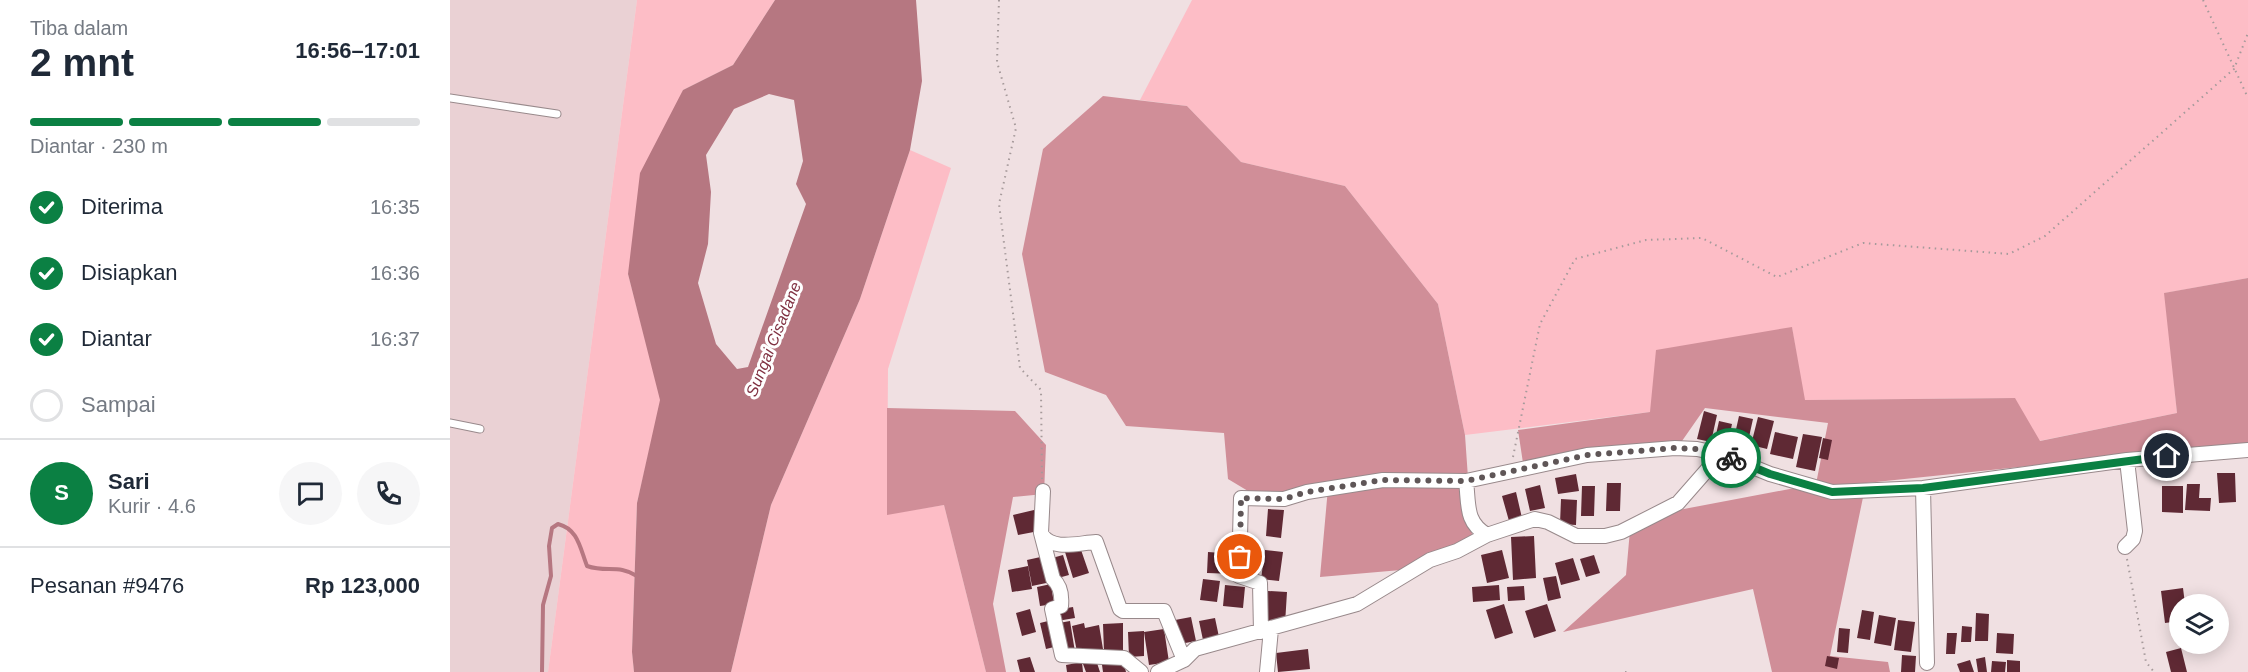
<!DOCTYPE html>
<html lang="id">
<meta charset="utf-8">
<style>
:root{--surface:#fff;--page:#f6f6f7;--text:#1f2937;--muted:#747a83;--line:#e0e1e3;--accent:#0b8043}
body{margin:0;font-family:Arial,sans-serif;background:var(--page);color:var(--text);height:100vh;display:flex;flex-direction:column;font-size:22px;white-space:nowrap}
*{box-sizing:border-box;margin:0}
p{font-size:20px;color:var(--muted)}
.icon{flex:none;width:33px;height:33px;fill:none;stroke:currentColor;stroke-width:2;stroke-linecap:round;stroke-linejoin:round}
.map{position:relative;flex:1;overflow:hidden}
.details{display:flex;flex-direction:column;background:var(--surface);width:450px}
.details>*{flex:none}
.buttons{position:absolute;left:1719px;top:594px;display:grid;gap:12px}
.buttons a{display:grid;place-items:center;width:60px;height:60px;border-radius:50%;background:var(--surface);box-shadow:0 3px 15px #0003;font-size:30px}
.pin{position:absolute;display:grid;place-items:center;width:51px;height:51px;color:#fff;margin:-26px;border:3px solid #fff;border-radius:50%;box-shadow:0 2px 6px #0007}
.courier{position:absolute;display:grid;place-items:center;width:60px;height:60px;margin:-30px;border:4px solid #0b8043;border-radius:50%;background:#fff;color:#222;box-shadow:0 2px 8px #0007}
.overview em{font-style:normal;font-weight:800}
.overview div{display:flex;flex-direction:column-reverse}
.overview{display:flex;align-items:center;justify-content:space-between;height:102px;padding:0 30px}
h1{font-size:39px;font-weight:800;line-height:45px}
.bar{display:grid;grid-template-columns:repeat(4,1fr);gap:9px 6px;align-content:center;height:72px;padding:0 30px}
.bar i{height:8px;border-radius:4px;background:var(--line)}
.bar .current{background:var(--accent)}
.bar p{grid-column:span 4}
.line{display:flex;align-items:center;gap:15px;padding:0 30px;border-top:2px solid var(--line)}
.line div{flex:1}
.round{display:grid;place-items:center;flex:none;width:63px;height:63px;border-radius:32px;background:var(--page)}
ol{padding:0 30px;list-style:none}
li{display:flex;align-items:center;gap:18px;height:66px}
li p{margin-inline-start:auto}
li .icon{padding:6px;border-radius:50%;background:var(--accent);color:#fff;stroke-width:4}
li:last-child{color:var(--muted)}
li i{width:33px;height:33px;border:3px solid var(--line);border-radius:50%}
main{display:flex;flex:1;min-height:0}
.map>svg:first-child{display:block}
</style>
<main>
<section class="details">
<div class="overview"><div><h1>2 mnt</h1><p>Tiba dalam</p></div><em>16:56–17:01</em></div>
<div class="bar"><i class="current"></i><i class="current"></i><i class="current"></i><i></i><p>Diantar · 230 m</p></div>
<ol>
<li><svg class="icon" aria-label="check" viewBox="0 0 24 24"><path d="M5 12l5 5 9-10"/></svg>Diterima<p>16:35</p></li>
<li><svg class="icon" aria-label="check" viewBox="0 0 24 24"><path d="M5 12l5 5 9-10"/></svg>Disiapkan<p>16:36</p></li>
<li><svg class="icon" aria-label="check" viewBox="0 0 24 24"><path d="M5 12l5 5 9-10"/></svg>Diantar<p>16:37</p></li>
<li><i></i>Sampai</li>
</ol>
<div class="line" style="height:108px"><b class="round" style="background:var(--accent);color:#fff">S</b><div><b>Sari</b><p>Kurir · 4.6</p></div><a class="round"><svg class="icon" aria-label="chat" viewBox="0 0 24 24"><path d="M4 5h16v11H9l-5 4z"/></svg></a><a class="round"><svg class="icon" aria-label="phone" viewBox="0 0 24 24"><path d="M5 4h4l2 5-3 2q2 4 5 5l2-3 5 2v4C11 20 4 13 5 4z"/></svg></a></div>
<div class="line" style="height:78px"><div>Pesanan #9476</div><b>Rp 123,000</b></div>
</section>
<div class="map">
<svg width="1798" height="672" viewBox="0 0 1798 672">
<rect width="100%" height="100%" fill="#f0e0e2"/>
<!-- built -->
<path fill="#ead1d4" d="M 0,0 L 187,0 L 98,672 L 0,672 Z"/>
<!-- green -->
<path fill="#fdbdc6" d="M 187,0 L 325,0 L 283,65 L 233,90 L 178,274 L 211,400 L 187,503 L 182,651 L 184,672 L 98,672 Z
M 742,0 L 1798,0 L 1798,278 L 1715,293 L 1727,413 L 1589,441 L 1564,398 L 1354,400 L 1342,328 L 1200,412 L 1015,435 L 988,304 L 895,186 L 791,162 L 737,106 L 690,100 Z
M 460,150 L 501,168 L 438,369 L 437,514 L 494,505 L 536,672 L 281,672 L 321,505 L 410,299 Z"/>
<!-- forest -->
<path fill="#d08e98" d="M 653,96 L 737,106 L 791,162 L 895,186 L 988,304 L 1015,435 L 1023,549 L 951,570 L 870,577 L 878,488 L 803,494 L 778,479 L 774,433 L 676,426 L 656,395 L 595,372 L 572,254 L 593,149 Z
M 1798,278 L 1798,443 L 1416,483 L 1380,656 L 1438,662 L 1440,672 L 1322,672 L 1303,589 L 1113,632 L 1176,575 L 1181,519 L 1366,484 L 1378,423 L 1255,408 L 1232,441 L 1073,463 L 1068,430 L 1200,412 L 1206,350 L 1342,327 L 1355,400 L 1565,398 L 1590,441 L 1727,413 L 1714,293 Z
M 437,408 L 565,411 L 596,445 L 594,494 L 563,497 L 543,604 L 556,672 L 536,672 L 494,505 L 437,515 Z"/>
<!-- water -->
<path fill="#b67781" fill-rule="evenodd" d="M 325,0 L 466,0 L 472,81 L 460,150 L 410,299 L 321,505 L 281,672 L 184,672 L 182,652 L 187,503 L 210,400 L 178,274 L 190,173 L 233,90 L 283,65 ZM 319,94 L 344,100 L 353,161 L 346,184 L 356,204 L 298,367 L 287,369 L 266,344 L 248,283 L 258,244 L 261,192 L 256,155 L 284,109 Z"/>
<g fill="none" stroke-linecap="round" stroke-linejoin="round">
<!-- stream -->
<path stroke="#b67781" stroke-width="4" d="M 92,672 L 93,605 L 101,576 L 99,546 L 102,528 L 108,524 C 128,529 130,548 137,566 C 157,573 168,564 187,576"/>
</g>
<!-- building -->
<path fill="#5f2934" d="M 1254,411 L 1267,415 L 1261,442 L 1247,439 Z
M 1289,416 L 1303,419 L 1297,446 L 1283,443 Z
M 1308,417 L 1324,421 L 1317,449 L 1301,445 Z
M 1269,421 L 1282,424 L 1277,447 L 1264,444 Z
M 1325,432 L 1348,437 L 1343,459 L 1320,454 Z
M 1353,434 L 1372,437 L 1365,471 L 1346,467 Z
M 1373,438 L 1382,440 L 1378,460 L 1369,458 Z
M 1767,473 L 1785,473 L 1786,502 L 1769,503 Z
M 1126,474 L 1129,491 L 1108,494 L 1105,478 Z
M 1157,483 L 1171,483 L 1170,511 L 1156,511 Z
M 1737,484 L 1750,484 L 1749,498 L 1761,498 L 1760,511 L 1735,510 Z
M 1090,485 L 1095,508 L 1080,511 L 1075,489 Z
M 1132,486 L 1145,486 L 1144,516 L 1131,516 Z
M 1712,486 L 1733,486 L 1733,513 L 1712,512 Z
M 1066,492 L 1072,518 L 1059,521 L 1052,496 Z
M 1111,499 L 1127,500 L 1126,525 L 1110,524 Z
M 818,509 L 834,510 L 831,538 L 816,536 Z
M 584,510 L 589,531 L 568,535 L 563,515 Z
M 1084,536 L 1086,578 L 1063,580 L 1061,537 Z
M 795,546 L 812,549 L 808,575 L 791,572 Z
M 630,547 L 639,573 L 623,578 L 615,552 Z
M 815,550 L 833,552 L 829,581 L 811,579 Z
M 1052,550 L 1059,578 L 1037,583 L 1031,555 Z
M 758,552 L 786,554 L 785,574 L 757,573 Z
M 613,555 L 619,575 L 608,578 L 602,558 Z
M 1144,555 L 1150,573 L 1136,577 L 1130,559 Z
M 595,556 L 601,582 L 582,586 L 577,560 Z
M 1123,558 L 1130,580 L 1111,585 L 1105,563 Z
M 578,566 L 582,589 L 562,592 L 558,570 Z
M 1106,576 L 1111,598 L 1098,601 L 1093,578 Z
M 753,579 L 770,581 L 767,602 L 750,600 Z
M 601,584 L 604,604 L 590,606 L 587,587 Z
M 775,585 L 795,587 L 793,608 L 773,606 Z
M 1049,585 L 1050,600 L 1023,602 L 1022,587 Z
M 1074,586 L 1075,600 L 1058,601 L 1057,587 Z
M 1733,588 L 1735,604 L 1730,604 L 1730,621 L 1715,623 L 1711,591 Z
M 818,591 L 837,592 L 835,624 L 815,623 Z
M 1054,604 L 1063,633 L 1045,639 L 1036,610 Z
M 1097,604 L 1106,631 L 1084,638 L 1075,611 Z
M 623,607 L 625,618 L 607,621 L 605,610 Z
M 580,609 L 586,632 L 572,636 L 566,613 Z
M 1412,610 L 1424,612 L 1420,640 L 1407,638 Z
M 1526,613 L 1539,614 L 1538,641 L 1525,641 Z
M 1429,615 L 1446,618 L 1441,646 L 1424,643 Z
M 741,617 L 746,641 L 730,644 L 725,620 Z
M 765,618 L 769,637 L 753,640 L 749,621 Z
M 602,620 L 608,646 L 596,649 L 590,623 Z
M 1448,620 L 1465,622 L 1461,652 L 1444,650 Z
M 620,621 L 625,652 L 615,654 L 609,623 Z
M 634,623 L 635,628 L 649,625 L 653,649 L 627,652 L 622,626 Z
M 673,623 L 673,652 L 654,652 L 653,624 Z
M 1512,626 L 1522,627 L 1521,642 L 1511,642 Z
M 1389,628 L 1400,629 L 1398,653 L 1387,652 Z
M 714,629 L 719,662 L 699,665 L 694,632 Z
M 694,631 L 694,656 L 679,657 L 678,632 Z
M 1497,633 L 1507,633 L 1505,654 L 1496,654 Z
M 1547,633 L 1564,634 L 1563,654 L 1546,653 Z
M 1731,648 L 1737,672 L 1721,672 L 1716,652 Z
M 858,649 L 860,669 L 828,672 L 826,653 Z
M 1452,655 L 1466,656 L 1465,672 L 1451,672 Z
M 1377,656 L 1389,658 L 1387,669 L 1375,666 Z
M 580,657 L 585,672 L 570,672 L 567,660 Z
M 1535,657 L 1537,672 L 1528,672 L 1526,659 Z
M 646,660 L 650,672 L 636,672 L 633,664 Z
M 673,660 L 676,672 L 653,672 L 652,665 Z
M 1520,660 L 1524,672 L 1510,672 L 1507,664 Z
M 1557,660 L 1570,661 L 1570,672 L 1557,672 Z
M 1542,661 L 1556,662 L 1555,672 L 1541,672 Z
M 632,662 L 633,672 L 617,672 L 616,665 Z"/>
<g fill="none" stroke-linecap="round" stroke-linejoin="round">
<defs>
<path id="lane" d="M 0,98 L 107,114
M 0,423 L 30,429"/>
<path id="street" d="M 1016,481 C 1019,505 1015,522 1037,535
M 1473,488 L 1477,663
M 593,491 L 591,533 L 603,579 C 611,586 612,596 611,606 L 602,609 L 612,655 L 674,658 L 691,672
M 592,535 C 603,551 628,543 646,542 L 670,609 L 673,611 L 714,611 L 734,660
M 1675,547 L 1683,539 L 1685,531 L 1677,460
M 811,632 L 810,583 L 789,576 L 791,498 L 834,499 L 857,492 L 933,480 L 1016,481 L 1137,455 L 1225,448 L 1247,449 L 1271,454 L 1320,474 L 1382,492 L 1473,488 L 1677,460 L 1798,450
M 708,672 L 734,660 L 745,649 L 907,604 L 980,560 L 1007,551 L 1037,535 L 1085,519 L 1098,522 L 1126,536 L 1155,536 L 1171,532 L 1228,503 L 1271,454
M 817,672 L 821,629"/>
</defs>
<!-- lane casing -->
<use href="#lane" stroke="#98898b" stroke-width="9"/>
<!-- street casing -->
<use href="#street" stroke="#98898b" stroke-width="16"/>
<!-- path -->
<path stroke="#a69a9b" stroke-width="2" stroke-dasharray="1.5 4.5" stroke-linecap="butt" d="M 549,0 L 547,62 L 566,128 L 549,204 L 570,368 L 591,390 L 592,479
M 1753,0 L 1798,98
M 1063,457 L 1090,324 L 1125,259 L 1196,240 L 1252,238 L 1327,277 L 1413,243 L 1559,254 L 1595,236 L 1784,69 L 1798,33
M 1677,559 L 1696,662 L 1704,672
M 1175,672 L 1181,672"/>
<!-- lane -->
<use href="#lane" stroke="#fff" stroke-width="7"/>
<!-- street -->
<use href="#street" stroke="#fff" stroke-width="14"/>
</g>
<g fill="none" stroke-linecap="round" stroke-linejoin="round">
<!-- done -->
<path stroke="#5f5657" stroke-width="6" stroke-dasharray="0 10.8" d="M 790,557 L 791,498 L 834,499 L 857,492 L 933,480 L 1016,481 L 1137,455 L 1225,448 L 1247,449 L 1281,458"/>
<!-- route -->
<path stroke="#0b8043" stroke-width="8" d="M 1281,458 L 1320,474 L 1382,492 L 1473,488 L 1717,456"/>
</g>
<g text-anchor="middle" stroke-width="6" stroke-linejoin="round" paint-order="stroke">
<!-- water labels -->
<g font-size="16" font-style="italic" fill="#803142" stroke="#fff">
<text transform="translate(323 339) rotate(-68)" y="6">Sungai Cisadane</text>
</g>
</g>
</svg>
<div class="buttons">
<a><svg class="icon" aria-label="layers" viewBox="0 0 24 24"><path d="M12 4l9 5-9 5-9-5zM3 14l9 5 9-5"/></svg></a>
</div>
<div class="pin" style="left:790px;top:557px;background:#ea580c"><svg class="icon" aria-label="bag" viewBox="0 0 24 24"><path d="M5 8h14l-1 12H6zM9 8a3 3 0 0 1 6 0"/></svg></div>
<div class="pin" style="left:1717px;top:456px;background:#1f2937"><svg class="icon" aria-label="home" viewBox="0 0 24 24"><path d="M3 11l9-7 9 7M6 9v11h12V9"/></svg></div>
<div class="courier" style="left:1281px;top:458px"><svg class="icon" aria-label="bike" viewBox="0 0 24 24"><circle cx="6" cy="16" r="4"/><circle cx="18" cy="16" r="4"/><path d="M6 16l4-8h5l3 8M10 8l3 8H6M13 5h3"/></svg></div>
</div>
</main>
